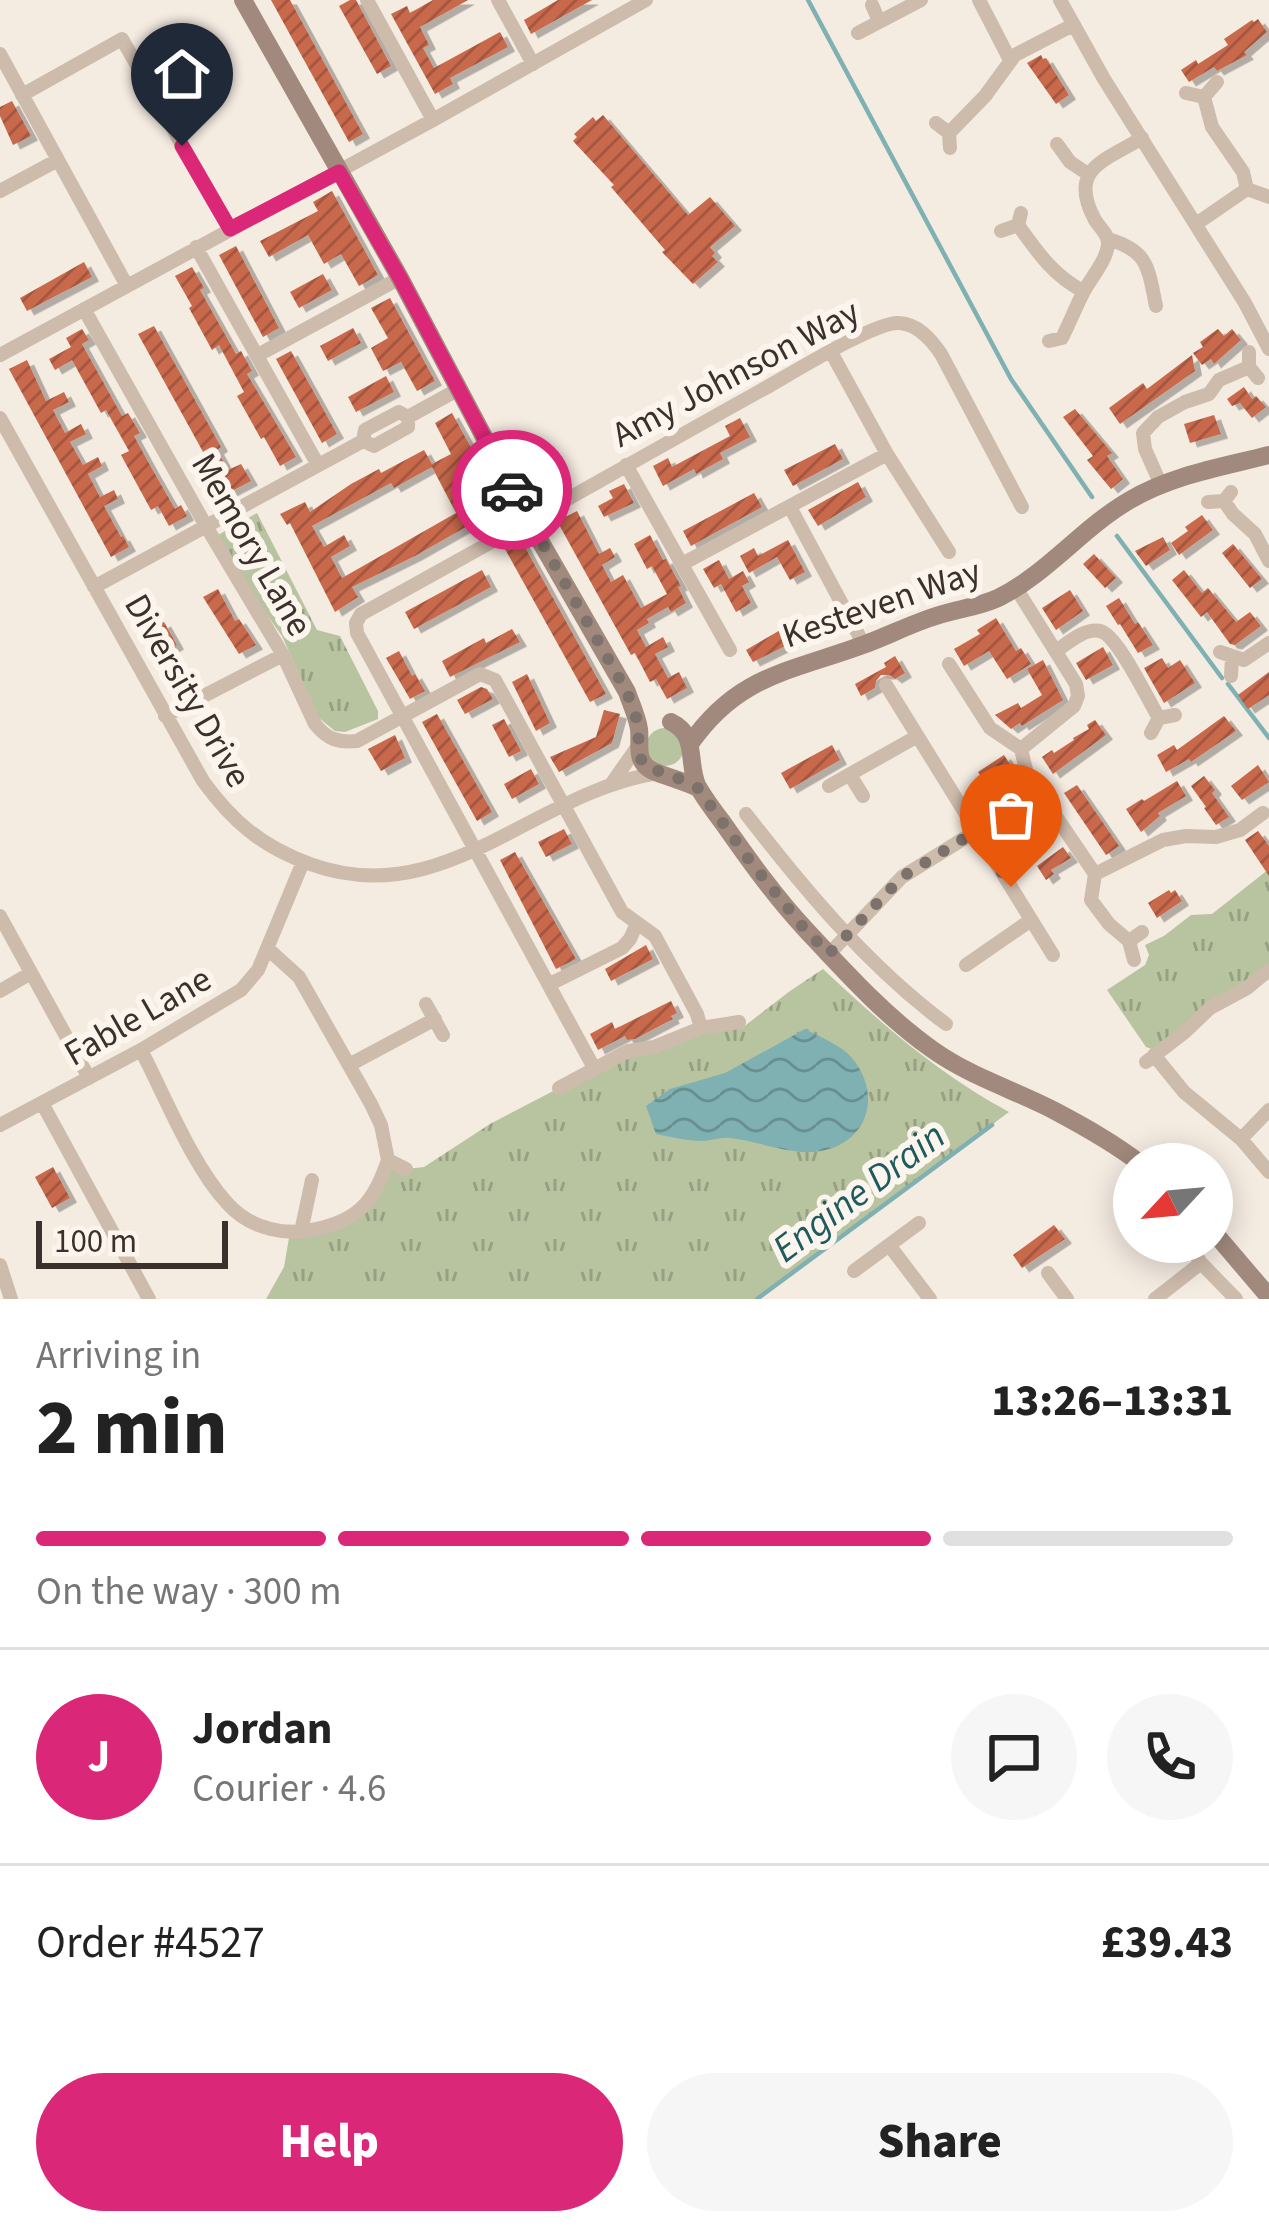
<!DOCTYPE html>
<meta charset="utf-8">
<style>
:root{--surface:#fff;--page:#f6f6f6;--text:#222;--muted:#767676;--line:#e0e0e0;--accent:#db2777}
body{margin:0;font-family:"Source Sans 3",sans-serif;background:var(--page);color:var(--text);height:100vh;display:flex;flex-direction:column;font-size:45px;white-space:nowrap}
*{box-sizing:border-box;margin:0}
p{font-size:39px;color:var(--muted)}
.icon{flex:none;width:66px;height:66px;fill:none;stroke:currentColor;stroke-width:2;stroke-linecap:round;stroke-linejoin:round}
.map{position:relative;height:1299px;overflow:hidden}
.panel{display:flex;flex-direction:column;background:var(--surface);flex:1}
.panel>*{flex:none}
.needle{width:78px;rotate:244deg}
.tools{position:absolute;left:1113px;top:1143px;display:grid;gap:24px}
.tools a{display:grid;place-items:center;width:120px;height:120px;border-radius:50%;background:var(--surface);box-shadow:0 6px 30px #0003;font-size:60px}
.scale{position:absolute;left:36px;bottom:30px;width:192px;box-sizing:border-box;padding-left:12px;border:6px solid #3b302b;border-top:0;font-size:33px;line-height:42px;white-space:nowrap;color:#3b302b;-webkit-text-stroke:9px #fbf5ee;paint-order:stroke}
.pin{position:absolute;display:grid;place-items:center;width:102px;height:102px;color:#fff;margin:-123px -51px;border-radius:50% 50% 50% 0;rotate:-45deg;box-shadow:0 0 12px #0007}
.pin .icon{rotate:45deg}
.courier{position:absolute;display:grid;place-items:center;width:120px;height:120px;margin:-60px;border:9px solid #db2777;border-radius:50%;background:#fff;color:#222;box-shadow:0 3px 15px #0007}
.head em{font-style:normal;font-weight:800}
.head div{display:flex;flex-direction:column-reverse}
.head{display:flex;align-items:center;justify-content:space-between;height:204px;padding:0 36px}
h1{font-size:78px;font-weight:800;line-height:90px}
.bar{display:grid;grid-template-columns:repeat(4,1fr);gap:18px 12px;align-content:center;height:144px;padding:0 36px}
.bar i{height:15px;border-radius:9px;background:var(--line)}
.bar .selected{background:var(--accent)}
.bar p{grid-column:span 4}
.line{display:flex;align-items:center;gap:30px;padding:0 36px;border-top:3px solid var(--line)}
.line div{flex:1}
.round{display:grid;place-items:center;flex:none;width:126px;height:126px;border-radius:63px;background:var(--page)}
.cta{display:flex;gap:24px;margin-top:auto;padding:24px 36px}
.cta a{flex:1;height:138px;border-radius:72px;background:var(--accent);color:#fff;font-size:48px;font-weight:800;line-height:138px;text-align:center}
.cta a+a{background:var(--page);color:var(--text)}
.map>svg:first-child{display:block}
</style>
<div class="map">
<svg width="1269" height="1299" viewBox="0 0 1269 1299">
<defs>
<pattern id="park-tufts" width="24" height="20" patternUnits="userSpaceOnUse" patternTransform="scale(3)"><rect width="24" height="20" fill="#b8c4a0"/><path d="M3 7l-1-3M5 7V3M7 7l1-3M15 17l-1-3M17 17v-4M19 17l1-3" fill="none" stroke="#97a083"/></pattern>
<pattern id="water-waves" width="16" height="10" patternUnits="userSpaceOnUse" patternTransform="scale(3)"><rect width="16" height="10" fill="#7fb0b2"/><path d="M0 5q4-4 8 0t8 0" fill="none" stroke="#699091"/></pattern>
<pattern id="building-hatch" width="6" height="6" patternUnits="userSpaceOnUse" patternTransform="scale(3)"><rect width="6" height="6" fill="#c8694b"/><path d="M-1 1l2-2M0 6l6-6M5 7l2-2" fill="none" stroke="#a4573f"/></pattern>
<filter id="shadow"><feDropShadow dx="7" dy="4.5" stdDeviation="0" flood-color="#0004"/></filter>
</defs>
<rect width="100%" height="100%" fill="#f4ebe1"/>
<!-- grass -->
<path fill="#b8c4a0" d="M646 747a19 19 0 1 1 38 0a19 19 0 1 1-38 0Z"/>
<!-- park -->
<path fill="url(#park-tufts)" d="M 257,513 L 317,630 L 340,636 L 378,711 L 378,719 L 345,732 L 335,731 L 319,718 L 282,636 L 259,604 L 218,535 Z
M 1269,869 L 1269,966 L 1154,1050 L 1146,1047 L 1107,990 L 1145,965 L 1149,955 L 1145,945 L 1164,936 L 1191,915 L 1212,914 Z
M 823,969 C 883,1025 937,1073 1009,1112 L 757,1299 L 266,1299 L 284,1267 L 290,1232 L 348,1219 L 388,1160 L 406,1169 L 424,1167 L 490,1124 L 559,1088 L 691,1030 L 742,1028 L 790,991 Z"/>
<!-- water -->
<path fill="url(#water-waves)" d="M 805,1029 C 820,1037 841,1045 852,1058 C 885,1098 865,1148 813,1152 C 784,1153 757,1141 730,1138 C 721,1137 711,1141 702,1141 C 687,1141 671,1137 656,1134 L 646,1106 L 670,1089 L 725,1073 Z"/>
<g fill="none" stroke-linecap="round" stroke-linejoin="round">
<!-- stream -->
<path stroke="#7fb0b2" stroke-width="4.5" d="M 808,0 L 1011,379 L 1092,497
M 1117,536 L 1222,678
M 1228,684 L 1269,738
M 757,1299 L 992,1125"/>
</g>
<!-- building -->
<path fill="url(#building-hatch)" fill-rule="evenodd" filter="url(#shadow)" d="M 271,0 L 290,0 L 363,134 L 349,142 Z
M 350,0 L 356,0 L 391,66 L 377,74 L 339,6 Z
M 433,0 L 468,0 L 420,27 L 429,45 L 423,48 L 434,68 L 500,32 L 508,47 L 450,78 L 453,84 L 435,94 L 391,14 L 407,6 L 410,13 Z
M 558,0 L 592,0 L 531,34 L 524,20 Z
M 1258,19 L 1267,32 L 1244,52 L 1247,55 L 1217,71 L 1214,67 L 1189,82 L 1181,70 L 1196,60 L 1198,64 L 1228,45 L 1224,39 L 1252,20 L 1254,22 Z
M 1041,55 L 1043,59 L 1046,58 L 1069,95 L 1056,104 L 1027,63 Z
M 12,101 L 31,136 L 13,145 L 0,116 L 0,107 Z
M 603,115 L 688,215 L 710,197 L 735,226 L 710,247 L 715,253 L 712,256 L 718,262 L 693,284 L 662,252 L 665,250 L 611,187 L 614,185 L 573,141 L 577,137 L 574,134 L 593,117 L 596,121 Z
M 332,191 L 378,275 L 359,286 L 341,254 L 324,264 L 308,235 L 269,257 L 260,241 L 318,211 L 313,202 Z
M 236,246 L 279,328 L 263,337 L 219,255 Z
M 84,262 L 92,277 L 27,311 L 20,298 Z
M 192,267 L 204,288 L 200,290 L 236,354 L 241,351 L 252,371 L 247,374 L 296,457 L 280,466 L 264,437 L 261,439 L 237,396 L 244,392 L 219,345 L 212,350 L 189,308 L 192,306 L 175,276 Z
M 323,274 L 332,290 L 299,308 L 290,292 Z
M 390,298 L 435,381 L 417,391 L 401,362 L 383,371 L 371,348 L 388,338 L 371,308 Z
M 154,326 L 221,447 L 217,450 L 228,470 L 241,464 L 251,481 L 213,501 L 202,477 L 213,470 L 138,334 Z
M 353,328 L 361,343 L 328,361 L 320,346 Z
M 82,329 L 89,340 L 82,344 L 122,416 L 128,413 L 140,433 L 134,436 L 151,467 L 175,509 L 181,505 L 187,516 L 169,526 L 158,506 L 151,510 L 121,455 L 129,451 L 106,410 L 101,413 L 72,360 L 55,370 L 49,359 L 71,347 L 66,338 Z
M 1218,329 L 1224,336 L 1232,329 L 1241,340 L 1214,364 L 1211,359 L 1202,365 L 1193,353 L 1203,347 L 1200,342 Z
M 291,351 L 337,434 L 322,443 L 276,359 Z
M 1192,355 L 1195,371 L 1120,424 L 1109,408 L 1143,383 L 1147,389 Z
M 27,360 L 46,401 L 64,392 L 69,402 L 53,410 L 65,433 L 81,424 L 86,434 L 70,442 L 83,465 L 98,457 L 102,466 L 88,474 L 100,497 L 114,490 L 118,499 L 104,506 L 121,537 L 123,536 L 129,547 L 111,557 L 9,369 Z
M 386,376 L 394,392 L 356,412 L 348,397 Z
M 1244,387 L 1252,399 L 1256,396 L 1266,407 L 1252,418 L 1240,403 L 1232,406 L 1227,399 Z
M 1075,409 L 1112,453 L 1107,456 L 1123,479 L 1111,489 L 1087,460 L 1093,456 L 1063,417 Z
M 452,413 L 508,515 L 490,525 L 483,513 L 464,524 L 466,527 L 415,556 L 352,587 L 358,597 L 335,612 L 290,523 L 287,525 L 280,514 L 305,502 L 310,512 L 351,484 L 379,469 L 381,473 L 424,450 L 432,464 L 451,454 L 435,423 ZM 432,467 L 456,513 L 342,578 L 331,557 L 350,546 L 344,535 L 324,547 L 312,526 L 391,483 L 394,488 Z
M 1214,415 L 1221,434 L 1190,443 L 1184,424 Z
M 740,418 L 750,437 L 720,453 L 723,459 L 696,474 L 694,469 L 663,486 L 653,466 L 668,458 L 672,467 L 730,436 L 725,426 Z
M 835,444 L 843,459 L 793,486 L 784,470 Z
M 858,482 L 866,497 L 818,526 L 808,510 Z
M 624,484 L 634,503 L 604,517 L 598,506 L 613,498 L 609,491 Z
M 754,493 L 762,507 L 691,546 L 683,531 Z
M 577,511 L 599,554 L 610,548 L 615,557 L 602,565 L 611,582 L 623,575 L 641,608 L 667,594 L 652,566 L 647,569 L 634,544 L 650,535 L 663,560 L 666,559 L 681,586 L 678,587 L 686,603 L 671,612 L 668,607 L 647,619 L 649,623 L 637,630 L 646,647 L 663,637 L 668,647 L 655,654 L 668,678 L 679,672 L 687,688 L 667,699 L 656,679 L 650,682 L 635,653 L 631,655 L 557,521 Z
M 1202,515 L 1213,530 L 1179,555 L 1171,543 L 1188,531 L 1185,527 Z
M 1163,537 L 1170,550 L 1146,566 L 1135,551 Z
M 521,540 L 606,694 L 590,702 L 505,549 Z
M 788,540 L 805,572 L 790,580 L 777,557 L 749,573 L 740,556 L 754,548 L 758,556 Z
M 1233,544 L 1262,579 L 1250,588 L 1222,553 Z
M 1094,554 L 1116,578 L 1105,588 L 1083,564 Z
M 719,560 L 729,579 L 743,571 L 749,582 L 742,586 L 751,603 L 736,612 L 721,584 L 714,588 L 703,569 Z
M 482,570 L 491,587 L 414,629 L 405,612 Z
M 1184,570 L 1202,593 L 1208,588 L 1236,622 L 1250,612 L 1261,626 L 1235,645 L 1230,644 L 1207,612 L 1201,617 L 1172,580 Z
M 218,589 L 235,621 L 239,619 L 256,645 L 239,654 L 203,597 Z
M 1070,590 L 1083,611 L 1056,630 L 1042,608 Z
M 1119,598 L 1135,624 L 1138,622 L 1153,645 L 1138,653 L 1120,624 L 1118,625 L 1106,606 Z
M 816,617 L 822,628 L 753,662 L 746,650 L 801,618 L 804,623 Z
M 996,618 L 1016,651 L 1021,648 L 1031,664 L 1007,679 L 989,651 L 964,666 L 954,649 L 980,634 L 977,630 Z
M 164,622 L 177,645 L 162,654 L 148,630 Z
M 512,629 L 520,642 L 450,677 L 442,661 L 484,638 L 486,643 Z
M 1103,647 L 1113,665 L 1086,680 L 1076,663 Z
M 399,651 L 412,676 L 415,674 L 425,691 L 410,699 L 386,658 Z
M 895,656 L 905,673 L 895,679 L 890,675 L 881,675 L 876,681 L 875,688 L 861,696 L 855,684 L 886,667 L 884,663 Z
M 1162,658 L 1168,668 L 1180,660 L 1195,683 L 1164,703 L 1144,668 Z
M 1043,660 L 1063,700 L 1022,726 L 1020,723 L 1011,729 L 995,715 L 1018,703 L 1021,708 L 1042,695 L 1027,669 Z
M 1269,672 L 1269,695 L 1248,709 L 1238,695 Z
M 527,674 L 550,723 L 536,731 L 512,682 Z
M 481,687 L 487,689 L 493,699 L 465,714 L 457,700 Z
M 604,710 L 620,714 L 612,743 L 559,772 L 550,757 L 596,737 Z
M 437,714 L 492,812 L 477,821 L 422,722 Z
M 1224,716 L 1236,731 L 1191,762 L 1189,759 L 1166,772 L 1157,755 L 1174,745 L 1177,750 Z
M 504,719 L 521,751 L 509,757 L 492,725 Z
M 1095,720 L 1106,735 L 1053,774 L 1042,757 L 1052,750 L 1054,753 L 1074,740 L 1073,738 L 1089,729 L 1087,725 Z
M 395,735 L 405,758 L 381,771 L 368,749 Z
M 832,745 L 840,760 L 790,789 L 781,773 Z
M 1004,755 L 1013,769 L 989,788 L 978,772 Z
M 1258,765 L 1269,782 L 1242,800 L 1231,786 Z
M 531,769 L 539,784 L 512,799 L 504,784 Z
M 1204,776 L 1215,790 L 1212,793 L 1229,817 L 1216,825 L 1204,808 L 1206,807 L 1191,786 Z
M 1177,781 L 1186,796 L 1158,813 L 1160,816 L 1141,832 L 1126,809 L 1142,799 L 1144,801 Z
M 1077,785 L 1119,846 L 1106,855 L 1064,793 Z
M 1031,800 L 1040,813 L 1015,830 L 1007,817 Z
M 564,829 L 572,844 L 546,857 L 538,842 Z
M 1258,831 L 1269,846 L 1269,876 L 1245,840 Z
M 1063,847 L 1071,858 L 1051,870 L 1054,874 L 1046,880 L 1037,866 Z
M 515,852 L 576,959 L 556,969 L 500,860 Z
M 1169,890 L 1171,893 L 1175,890 L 1182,901 L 1157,918 L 1148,903 Z
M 646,945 L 653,959 L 611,981 L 605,969 Z
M 671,1001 L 677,1013 L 671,1016 L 673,1019 L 635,1039 L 627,1040 L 625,1036 L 598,1050 L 590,1034 L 612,1022 L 615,1029 Z
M 53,1167 L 70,1198 L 52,1208 L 35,1177 Z
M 1054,1225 L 1065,1239 L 1022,1268 L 1013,1255 Z"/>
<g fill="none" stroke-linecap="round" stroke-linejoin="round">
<!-- street -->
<path stroke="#cdbbac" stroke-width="14" d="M 367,0 L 433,120
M 498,0 L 533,64
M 979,0 L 1010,60
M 1060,0 L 1104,79 L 1245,303 L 1269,349
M 872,5 L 879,21
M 858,33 L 921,0
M 0,54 L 127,286
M 1186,93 L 1204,97 L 1217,82
M 22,95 L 122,39 L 230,229
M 1204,97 L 1212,127 L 1243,172 L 1247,189 L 1269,197
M 936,123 L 949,133 L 950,148
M 949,133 L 985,96 L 1015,55 L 1073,25
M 1057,144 L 1070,162 L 1088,174
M 0,191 L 58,160
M 1196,224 L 1247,189
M 1018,225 C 1038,253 1053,275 1083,291
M 1001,231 L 1018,225 L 1021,213
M 1108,239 C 1149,251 1148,268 1156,306
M 196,247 L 318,465
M 84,309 L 206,526 L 283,655 L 315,724 C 327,739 338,743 357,741 L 480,674 L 495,680 L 622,912 L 655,936 L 697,1014 L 701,1028
M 1049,341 L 1062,338 C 1069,324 1075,309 1082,295 C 1089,280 1107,261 1108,244 C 1109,235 1100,228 1095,220 C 1067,168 1105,161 1142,138
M 831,352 L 887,454 L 949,552
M 1249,352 L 1249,367 L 1258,378
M 0,355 L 433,120 L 646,0
M 258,355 L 400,278
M 0,418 L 203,781 C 232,821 262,847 310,864 C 444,913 533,792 658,773
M 363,441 L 374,446 L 408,427 L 408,417
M 626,465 L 730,650
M 1161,485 L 1145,449 L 1143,433 L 1158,417 L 1185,402 L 1209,394 L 1219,380 L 1249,367
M 1224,501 L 1233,514 L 1255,534 L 1269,561
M 1208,502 L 1224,501 L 1231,492
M 790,507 L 864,645
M 682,564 L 887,454
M 94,587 L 363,441 L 365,430 L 399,412 L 408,417 L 459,389
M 1016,588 L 1076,684 L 1078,696 L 1074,706 L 1021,749 L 1027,774 L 1095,874
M 1056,651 C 1068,643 1084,628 1100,631 C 1117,634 1148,700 1159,718
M 1220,652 L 1244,660 L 1269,643
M 949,664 L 990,728 L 1021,749
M 1231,676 L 1232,657
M 886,685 L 1053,955
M 165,716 L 283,655
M 1151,733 L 1159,718 L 1175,715
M 850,775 L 863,796
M 612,783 L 638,746
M 829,786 L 916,737
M 746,814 C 805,890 868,966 946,1024
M 0,916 L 89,1078
M 1129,941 L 1109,924 L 1091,900 L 1095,874 L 1163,840 L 1186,836 L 1216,837 L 1240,830 L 1263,813
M 268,949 L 299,977 L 371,1104 L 381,1125 L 388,1160 L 406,1169
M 829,954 L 902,877 L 976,831
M 1134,960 L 1129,941 L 1142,932
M 966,965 L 1031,920
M 550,984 L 622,948 L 630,939 L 637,923
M 0,991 L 31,973
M 426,1004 L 443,1035
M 141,1050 C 165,1096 192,1165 227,1203 C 251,1230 288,1237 321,1228 C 362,1218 375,1198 388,1160
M 1154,1055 L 1184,1092 L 1241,1139 L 1269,1172
M 1146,1062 L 1185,1032 L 1210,1008 L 1247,988 L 1269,970
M 349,1065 L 435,1019
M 594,1068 L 357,633 L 356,623 L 361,614 C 495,541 627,465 760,391 C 786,377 875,321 899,323 C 918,324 931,339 941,354 L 1022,507
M 559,1088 L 628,1051 L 654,1047 L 701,1028 L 739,1022
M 42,1103 L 149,1299
M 0,1125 L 141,1050 L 241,990 L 258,970 L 303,862
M 1241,1139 L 1269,1110
M 301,1232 L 312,1180
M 1187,1242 L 1201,1263 L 1236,1299
M 889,1245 L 930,1299
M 0,1265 L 11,1299
M 854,1271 L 919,1223
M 1048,1273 L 1067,1299
M 1155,1299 L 1201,1263"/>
<!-- secondary -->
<path stroke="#a18a7d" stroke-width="18" d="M 243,0 L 400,278 L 528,520 L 627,692 C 631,704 637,716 639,729 C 641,745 634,762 653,771 C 667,777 684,781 698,788
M 671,722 C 698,735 687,761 697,785 C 704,798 714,811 723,823 C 749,860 776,898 807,931 C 846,973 886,1017 933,1050 C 971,1077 1015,1090 1055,1111 C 1085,1127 1114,1143 1141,1164
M 690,744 C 737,676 788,672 860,646 C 886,637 910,624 936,616 C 956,609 979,607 998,598 C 1047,574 1083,527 1130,500 C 1172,475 1222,467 1269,455
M 1212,1230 L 1269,1297"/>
</g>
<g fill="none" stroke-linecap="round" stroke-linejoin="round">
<!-- done -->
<path stroke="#7c716b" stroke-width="12" stroke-dasharray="0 21.6" d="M 512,490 L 627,692 L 638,723 L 639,755 L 643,763 L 650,769 L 667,773 L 698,788 L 750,861 L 803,927 L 829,954 L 902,877 L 976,831 L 1011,887"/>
<!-- route -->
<path stroke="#db2777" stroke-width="15" d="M 182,146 L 230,229 L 339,172 L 400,278 L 512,490"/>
</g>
<g text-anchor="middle" stroke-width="12" stroke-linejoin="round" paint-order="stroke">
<!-- street labels -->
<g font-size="36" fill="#3b302b" stroke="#fbf5ee">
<text transform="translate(735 372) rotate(-28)" y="13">Amy Johnson Way</text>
<text transform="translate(253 544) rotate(60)" y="13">Memory Lane</text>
<text transform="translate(881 602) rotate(-19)" y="13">Kesteven Way</text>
<text transform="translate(189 690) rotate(60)" y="13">Diversity Drive</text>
<text transform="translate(137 1015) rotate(-30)" y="13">Fable Lane</text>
</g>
<!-- water labels -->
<g font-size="39" font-style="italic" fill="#1f5a5e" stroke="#fbf5ee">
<text transform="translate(858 1191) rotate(-37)" y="14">Engine Drain</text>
</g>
</g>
</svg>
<div class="tools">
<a><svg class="needle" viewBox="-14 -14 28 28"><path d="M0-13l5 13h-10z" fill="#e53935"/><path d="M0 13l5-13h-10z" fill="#767676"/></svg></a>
</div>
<div class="scale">100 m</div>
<div class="pin" style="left:1011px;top:887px;background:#ea580c"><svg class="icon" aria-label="bag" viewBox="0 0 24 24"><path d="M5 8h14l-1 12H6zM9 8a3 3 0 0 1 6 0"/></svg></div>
<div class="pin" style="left:182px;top:146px;background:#1f2937"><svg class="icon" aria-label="home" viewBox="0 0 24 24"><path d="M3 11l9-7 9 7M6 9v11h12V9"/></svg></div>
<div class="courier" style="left:512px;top:490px"><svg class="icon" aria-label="car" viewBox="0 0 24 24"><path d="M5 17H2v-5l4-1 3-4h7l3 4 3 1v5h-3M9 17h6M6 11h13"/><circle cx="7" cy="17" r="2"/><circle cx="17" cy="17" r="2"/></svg></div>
</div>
<section class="panel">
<div class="head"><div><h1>2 min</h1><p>Arriving in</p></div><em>13:26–13:31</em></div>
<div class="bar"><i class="selected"></i><i class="selected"></i><i class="selected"></i><i></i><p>On the way · 300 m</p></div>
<div class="line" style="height:216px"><b class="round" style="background:var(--accent);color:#fff">J</b><div><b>Jordan</b><p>Courier · 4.6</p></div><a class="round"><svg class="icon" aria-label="chat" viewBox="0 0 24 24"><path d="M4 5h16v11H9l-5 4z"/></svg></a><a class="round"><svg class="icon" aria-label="phone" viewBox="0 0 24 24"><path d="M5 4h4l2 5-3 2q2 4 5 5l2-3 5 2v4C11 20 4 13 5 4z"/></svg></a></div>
<div class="line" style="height:156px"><div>Order #4527</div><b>£39.43</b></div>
<div class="cta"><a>Help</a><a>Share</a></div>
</section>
